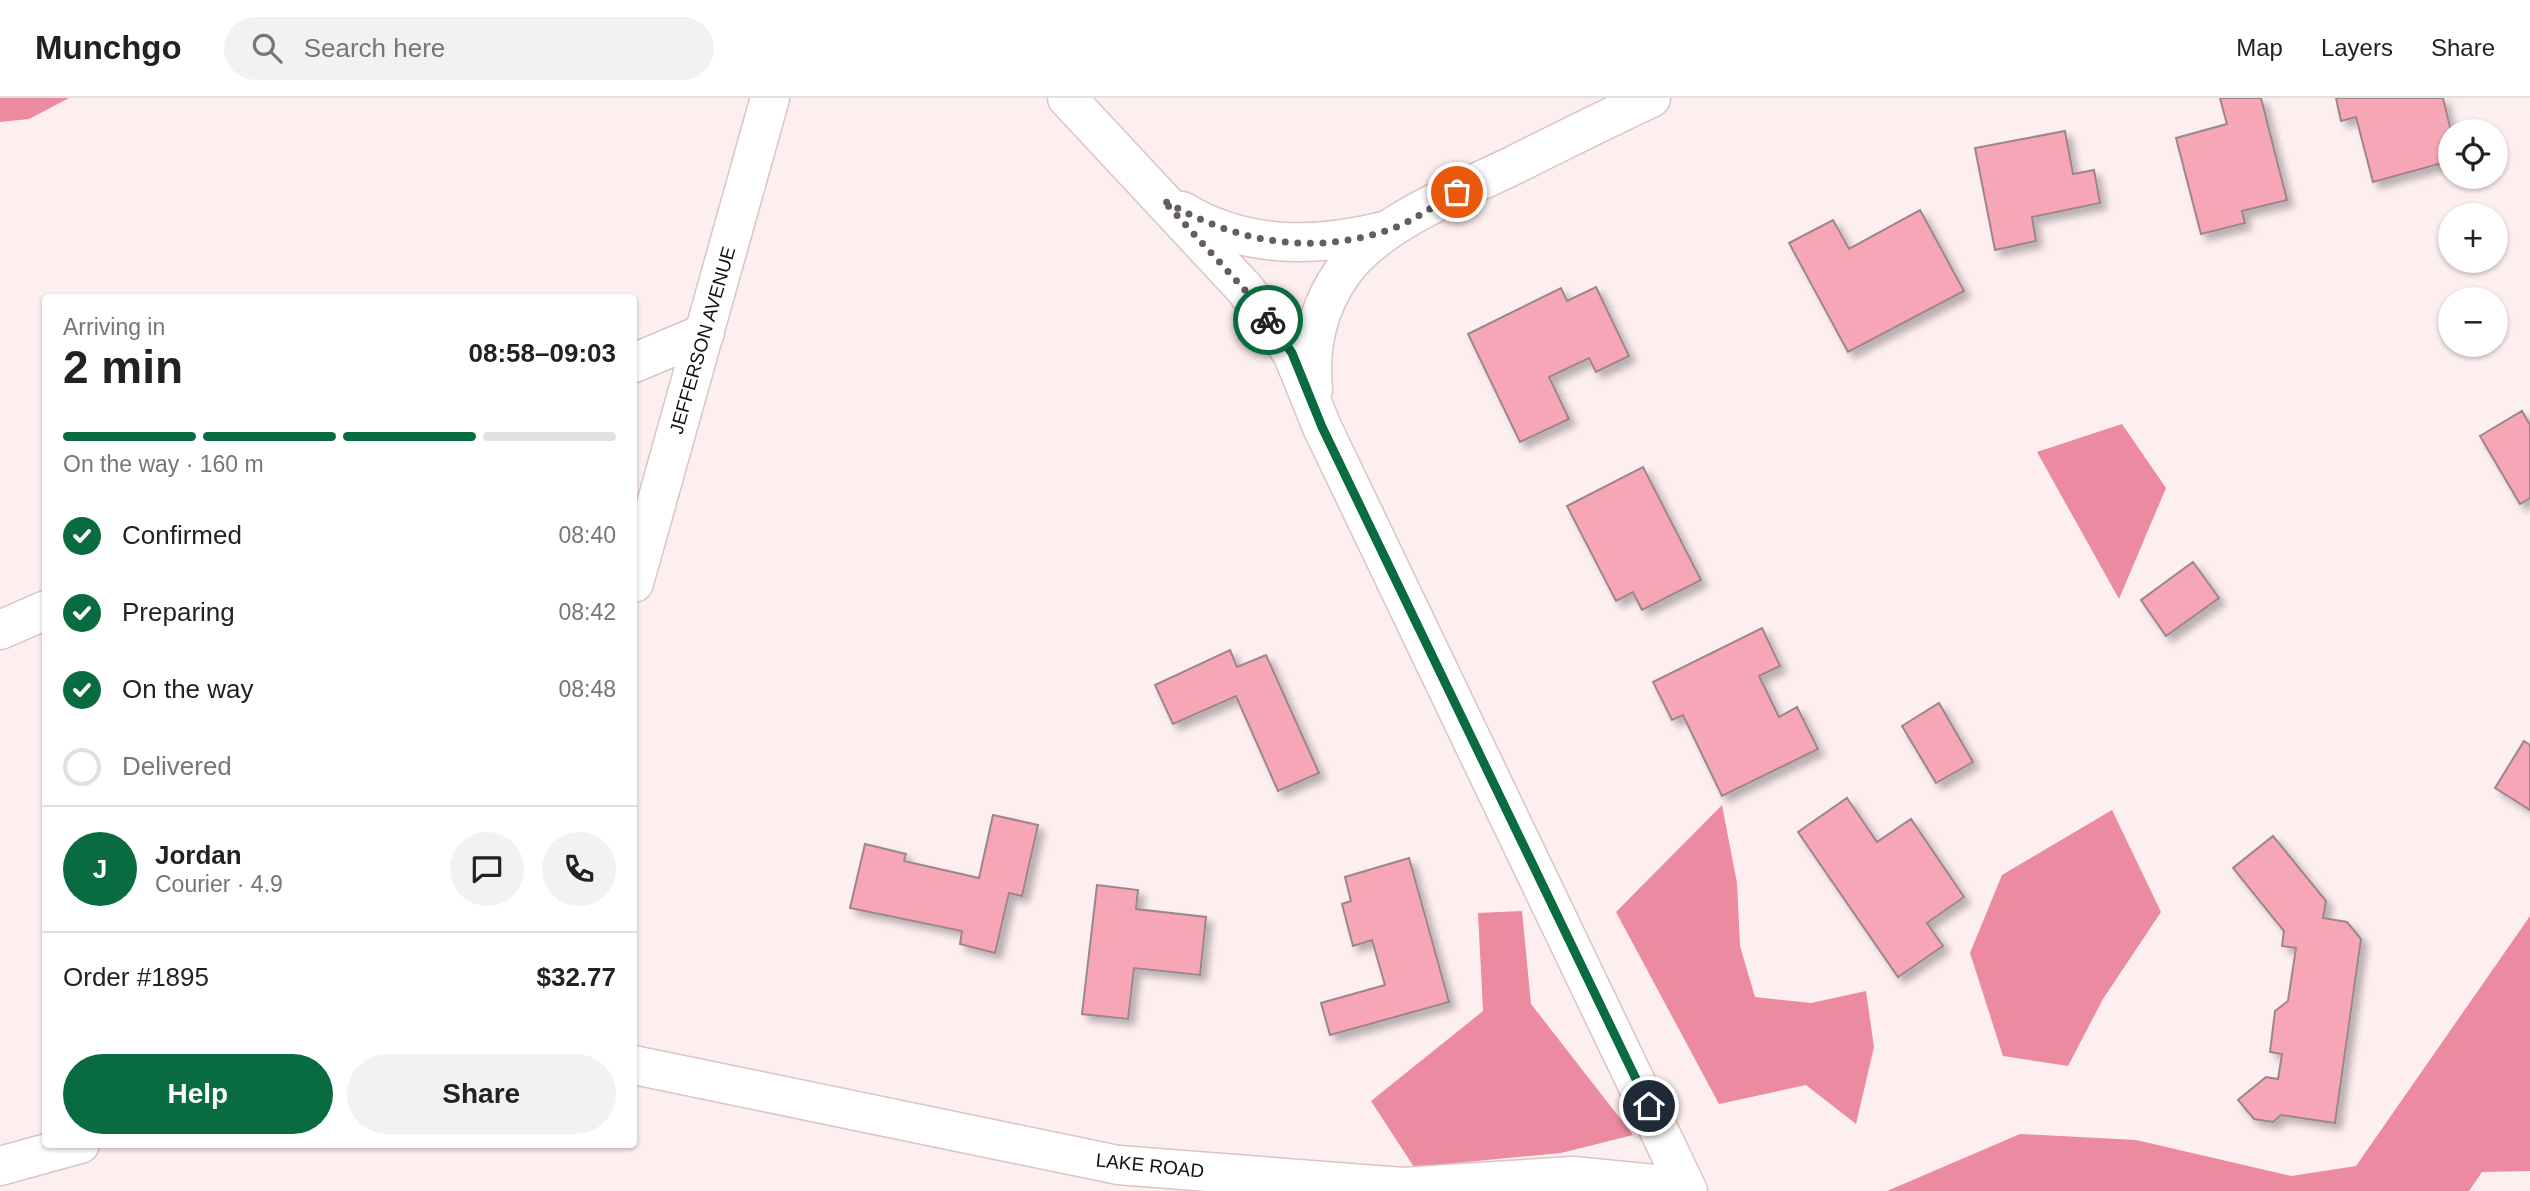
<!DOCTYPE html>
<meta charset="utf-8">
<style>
:root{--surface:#fff;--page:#f2f2f2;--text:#222;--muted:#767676;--line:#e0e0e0;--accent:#096c41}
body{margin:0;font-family:Helvetica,sans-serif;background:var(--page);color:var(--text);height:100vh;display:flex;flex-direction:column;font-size:26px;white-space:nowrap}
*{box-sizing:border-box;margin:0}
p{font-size:23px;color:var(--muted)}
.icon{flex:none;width:38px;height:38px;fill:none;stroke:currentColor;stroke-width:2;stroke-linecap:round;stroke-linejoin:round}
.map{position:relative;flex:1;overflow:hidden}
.side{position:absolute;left:42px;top:196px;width:595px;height:854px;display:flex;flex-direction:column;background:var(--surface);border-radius:7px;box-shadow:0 2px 5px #0004}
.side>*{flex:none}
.buttons{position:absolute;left:2438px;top:21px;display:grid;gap:14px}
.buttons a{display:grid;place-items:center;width:70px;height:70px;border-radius:50%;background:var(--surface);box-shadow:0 2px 5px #0004;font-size:35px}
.pin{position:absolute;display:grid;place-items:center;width:60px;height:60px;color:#fff;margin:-30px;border:4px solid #fff;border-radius:50%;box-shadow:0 2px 7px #0007}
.courier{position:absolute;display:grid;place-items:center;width:70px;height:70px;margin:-35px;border:5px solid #096c41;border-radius:50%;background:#fff;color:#222;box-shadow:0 2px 9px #0007}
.head em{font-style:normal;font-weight:800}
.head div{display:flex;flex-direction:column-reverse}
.head{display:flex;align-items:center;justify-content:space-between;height:119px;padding:0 21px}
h1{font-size:46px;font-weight:800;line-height:52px}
.bar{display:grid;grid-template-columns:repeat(4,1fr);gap:10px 7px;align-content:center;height:84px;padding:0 21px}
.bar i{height:9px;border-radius:5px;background:var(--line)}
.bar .active{background:var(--accent)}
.bar p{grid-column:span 4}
.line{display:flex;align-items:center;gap:18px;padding:0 21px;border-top:2px solid var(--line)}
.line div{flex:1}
.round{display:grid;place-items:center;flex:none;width:74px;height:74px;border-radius:37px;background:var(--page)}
ol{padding:0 21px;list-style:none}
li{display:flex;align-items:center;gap:21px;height:77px}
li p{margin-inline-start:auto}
li .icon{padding:7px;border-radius:50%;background:var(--accent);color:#fff;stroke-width:4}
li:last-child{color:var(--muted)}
li i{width:38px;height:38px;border:4px solid var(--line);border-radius:50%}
.primary-button{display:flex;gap:14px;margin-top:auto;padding:14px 21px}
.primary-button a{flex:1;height:80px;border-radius:42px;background:var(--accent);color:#fff;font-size:28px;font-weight:800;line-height:80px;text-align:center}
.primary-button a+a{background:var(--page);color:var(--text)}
header{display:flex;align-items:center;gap:42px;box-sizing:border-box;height:98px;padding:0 35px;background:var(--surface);border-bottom:2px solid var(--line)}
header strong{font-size:33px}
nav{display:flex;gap:38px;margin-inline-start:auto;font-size:24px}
.search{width:490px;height:63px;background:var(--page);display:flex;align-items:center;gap:18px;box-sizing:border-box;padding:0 24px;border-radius:38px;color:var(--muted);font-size:26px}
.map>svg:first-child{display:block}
</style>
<header>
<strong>Munchgo</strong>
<div class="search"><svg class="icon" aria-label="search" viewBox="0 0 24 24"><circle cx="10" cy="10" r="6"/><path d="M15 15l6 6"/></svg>Search here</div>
<nav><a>Map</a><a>Layers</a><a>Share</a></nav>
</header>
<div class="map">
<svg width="2530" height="1093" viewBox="0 0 2530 1093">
<defs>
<filter id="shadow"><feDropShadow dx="6" dy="6" stdDeviation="3.5" flood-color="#0004"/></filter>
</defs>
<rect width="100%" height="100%" fill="#fdeef0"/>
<!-- forest -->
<path fill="#ec8b9f" d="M 0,0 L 69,0 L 29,21 L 0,24 Z
M 2122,326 L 2166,390 L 2119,501 L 2037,354 Z
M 1722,707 L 1737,785 L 1740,848 L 1755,899 L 1811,905 L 1866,893 L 1874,949 L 1856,1026 L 1806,987 L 1719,1006 L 1616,814 Z
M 2112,712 L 2161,814 L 2103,901 L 2068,968 L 2003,958 L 1970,855 L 2002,777 Z
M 1522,813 L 1531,906 L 1633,1037 L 1561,1055 L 1414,1069 L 1371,1003 L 1483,913 L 1478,815 Z
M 2530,818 L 2530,1073 L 2482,1074 L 2469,1093 L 1887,1093 L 2020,1036 L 2136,1042 L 2291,1078 L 2356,1068 Z"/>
<!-- building -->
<path fill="#f7a6b5" stroke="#9d868a" stroke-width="2" filter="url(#shadow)" d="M 2220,0 L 2261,0 L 2287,102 L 2242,113 L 2245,125 L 2201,136 L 2176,40 L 2227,26 Z
M 2336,0 L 2443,0 L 2451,33 L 2450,56 L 2444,57 L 2446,64 L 2373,84 L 2356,19 L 2341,23 Z
M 2065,33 L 2073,76 L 2094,72 L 2100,105 L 2032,119 L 2036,143 L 1995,152 L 1975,50 Z
M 1920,112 L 1964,193 L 1848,254 L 1789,145 L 1833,122 L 1849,151 Z
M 1596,189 L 1629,258 L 1596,274 L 1589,260 L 1549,279 L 1569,321 L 1520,344 L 1468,236 L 1561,190 L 1567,203 Z
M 2522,313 L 2530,327 L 2530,400 L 2520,406 L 2480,338 Z
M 1643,369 L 1701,482 L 1642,512 L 1633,494 L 1616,503 L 1567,408 Z
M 2193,464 L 2219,500 L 2166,538 L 2141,502 Z
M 1762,530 L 1780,568 L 1759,578 L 1779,619 L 1797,609 L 1818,651 L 1722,698 L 1683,617 L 1672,622 L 1653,584 Z
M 1230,552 L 1237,569 L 1266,557 L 1319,675 L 1278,693 L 1236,598 L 1173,626 L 1155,587 Z
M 1939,605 L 1973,664 L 1936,685 L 1902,628 Z
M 2524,643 L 2530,647 L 2530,712 L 2495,690 Z
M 1847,700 L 1877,744 L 1911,721 L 1964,799 L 1927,825 L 1943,848 L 1898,879 L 1798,734 Z
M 993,717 L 1038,727 L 1022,798 L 1009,795 L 995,855 L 960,846 L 962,833 L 850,810 L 865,746 L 906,756 L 904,763 L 979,780 Z
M 2273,738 L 2326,803 L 2323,820 L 2347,824 L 2361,841 L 2335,1025 L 2281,1017 L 2273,1024 L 2254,1021 L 2238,1002 L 2266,979 L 2278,981 L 2282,956 L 2270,954 L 2275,913 L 2288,903 L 2296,850 L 2282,848 L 2284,833 L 2233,770 Z
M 1409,760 L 1449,904 L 1330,937 L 1321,905 L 1385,887 L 1372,842 L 1353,848 L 1342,806 L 1351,803 L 1345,779 Z
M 1097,787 L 1138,792 L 1136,811 L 1206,819 L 1200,877 L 1134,870 L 1128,921 L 1082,916 Z"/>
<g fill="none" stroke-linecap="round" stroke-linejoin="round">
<defs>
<path id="street" d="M 1067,0 L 1245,191 L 1292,255 L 1322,329 L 1688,1093
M 1182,113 C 1245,151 1315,150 1384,133
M 634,265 L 705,235
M 1313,292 C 1309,249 1317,211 1342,175 C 1376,126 1458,94 1512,68 C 1558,45 1604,22 1651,0
M 634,485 L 770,0
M 0,532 L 46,512
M 634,967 L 1118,1067 L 1402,1089 L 1573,1078 L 1654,1086 L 1674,1093
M 0,1068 L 80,1046"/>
</defs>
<!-- street casing -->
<use href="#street" stroke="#dbc3c7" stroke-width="41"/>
<!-- street -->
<use href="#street" stroke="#fff" stroke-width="38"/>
</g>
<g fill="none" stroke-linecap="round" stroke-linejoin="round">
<!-- done -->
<path stroke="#675c5e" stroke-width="7" stroke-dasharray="0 12.6" d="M 1268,222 L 1244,191 L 1163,102 C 1234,144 1312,159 1391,131 C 1414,123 1436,106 1457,94"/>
<!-- route -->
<path stroke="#096c41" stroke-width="9" d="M 1268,222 L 1292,255 L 1322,329 L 1649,1008"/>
</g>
<g text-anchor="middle" stroke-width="5" stroke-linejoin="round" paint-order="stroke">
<!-- street labels -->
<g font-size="19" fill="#160e0f" stroke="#fff">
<text transform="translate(702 242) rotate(-74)" y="7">JEFFERSON AVENUE</text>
<text transform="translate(1150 1067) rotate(6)" y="7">LAKE ROAD</text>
</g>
</g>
</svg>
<div class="buttons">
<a><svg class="icon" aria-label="locate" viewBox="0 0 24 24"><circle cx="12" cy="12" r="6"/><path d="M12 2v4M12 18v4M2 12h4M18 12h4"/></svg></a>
<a>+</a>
<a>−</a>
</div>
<div class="pin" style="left:1457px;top:94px;background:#ea580c"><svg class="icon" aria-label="bag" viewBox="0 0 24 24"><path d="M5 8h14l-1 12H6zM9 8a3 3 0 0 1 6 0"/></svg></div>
<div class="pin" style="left:1649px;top:1008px;background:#1f2937"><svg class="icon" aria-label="home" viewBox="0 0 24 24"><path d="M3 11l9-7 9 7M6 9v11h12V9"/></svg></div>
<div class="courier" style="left:1268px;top:222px"><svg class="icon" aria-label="bike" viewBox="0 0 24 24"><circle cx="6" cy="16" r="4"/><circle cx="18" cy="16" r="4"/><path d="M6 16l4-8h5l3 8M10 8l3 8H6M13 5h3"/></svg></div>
<section class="side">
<div class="head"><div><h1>2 min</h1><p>Arriving in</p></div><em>08:58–09:03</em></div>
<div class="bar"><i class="active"></i><i class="active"></i><i class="active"></i><i></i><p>On the way · 160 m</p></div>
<ol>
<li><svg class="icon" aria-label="check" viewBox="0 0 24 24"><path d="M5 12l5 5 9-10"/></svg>Confirmed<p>08:40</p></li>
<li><svg class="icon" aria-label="check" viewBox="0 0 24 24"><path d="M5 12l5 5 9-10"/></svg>Preparing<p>08:42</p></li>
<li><svg class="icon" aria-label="check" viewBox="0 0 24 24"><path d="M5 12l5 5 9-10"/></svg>On the way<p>08:48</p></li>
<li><i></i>Delivered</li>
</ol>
<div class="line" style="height:126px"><b class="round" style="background:var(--accent);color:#fff">J</b><div><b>Jordan</b><p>Courier · 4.9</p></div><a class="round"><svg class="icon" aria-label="chat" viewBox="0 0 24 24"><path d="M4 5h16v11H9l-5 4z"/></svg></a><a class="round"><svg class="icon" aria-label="phone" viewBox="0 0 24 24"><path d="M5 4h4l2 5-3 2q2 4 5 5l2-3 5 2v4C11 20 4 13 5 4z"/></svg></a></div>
<div class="line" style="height:91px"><div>Order #1895</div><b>$32.77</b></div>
<div class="primary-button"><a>Help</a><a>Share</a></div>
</section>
</div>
